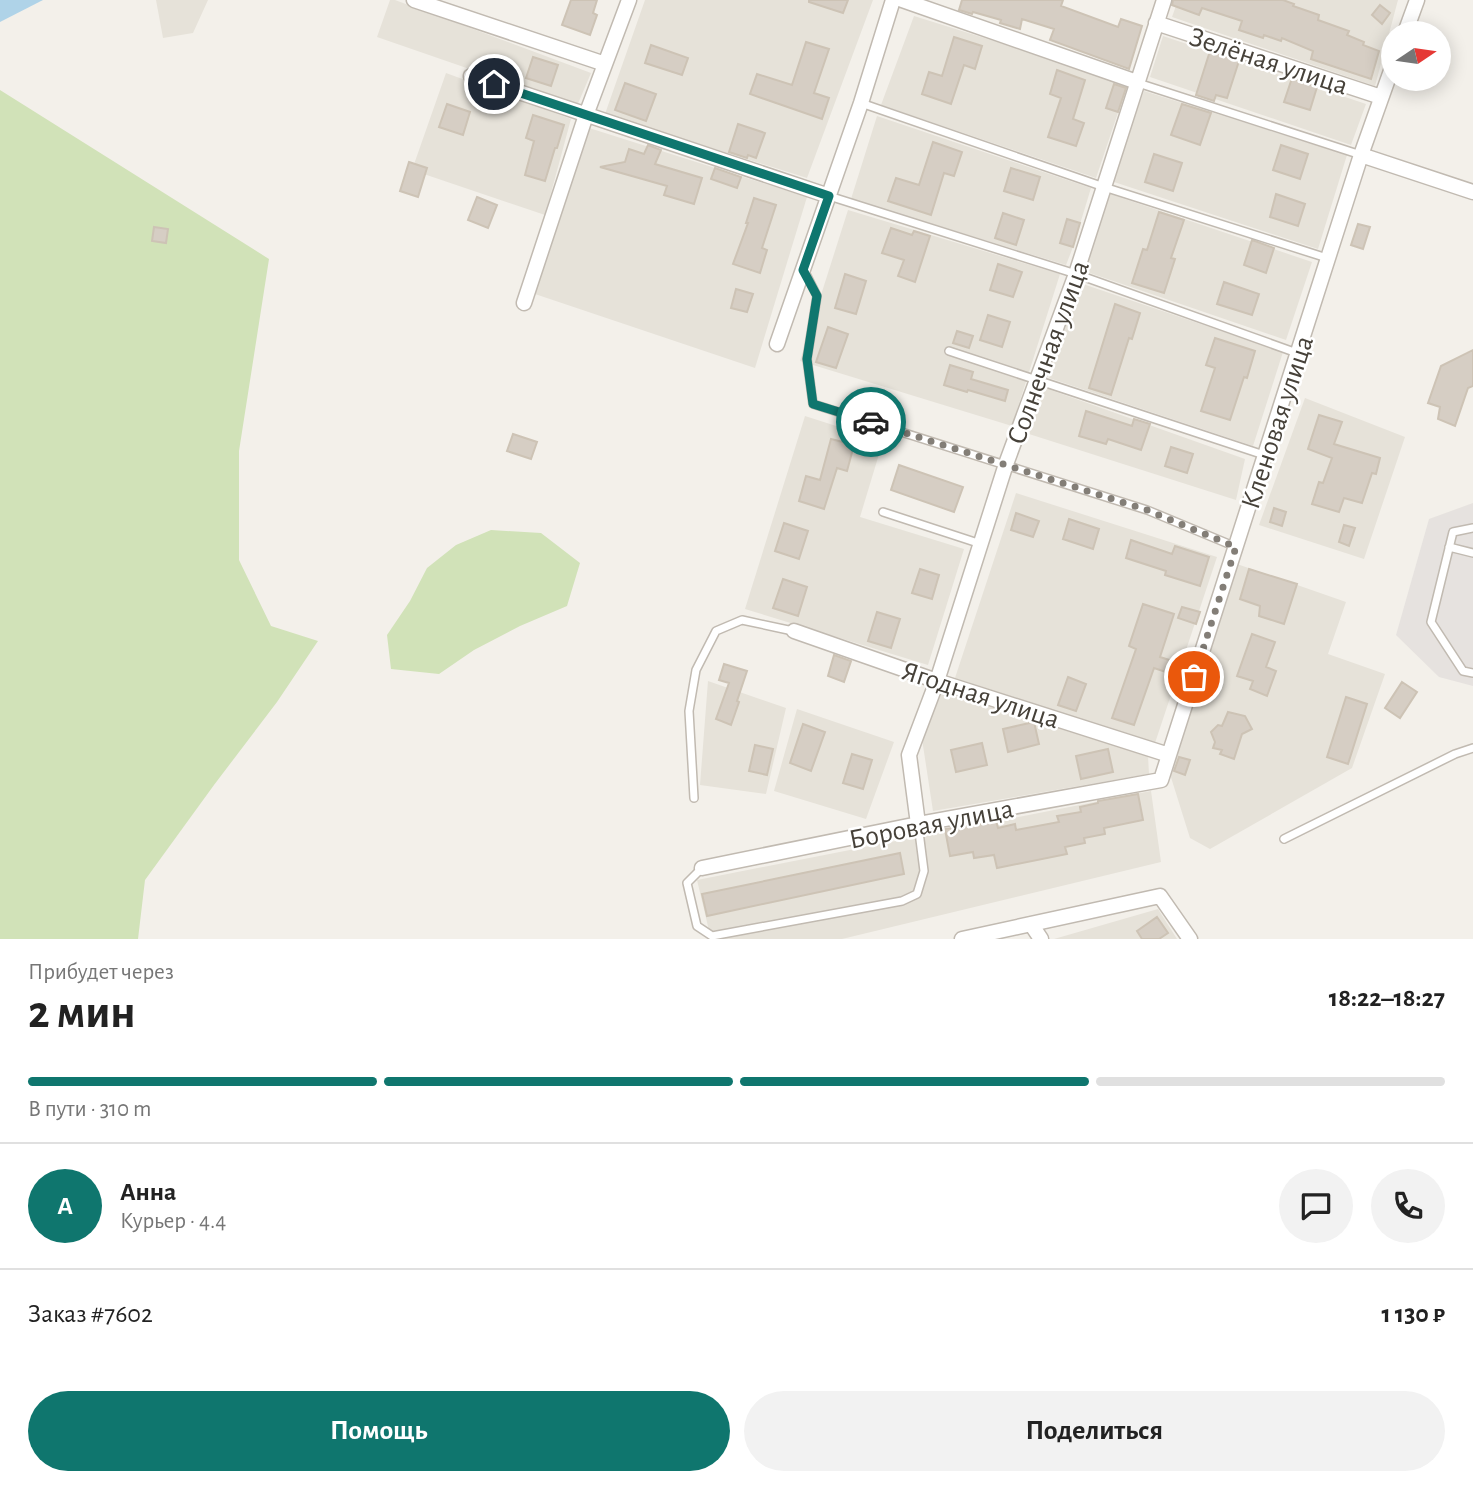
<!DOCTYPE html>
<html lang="ru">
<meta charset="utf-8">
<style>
:root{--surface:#fff;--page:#f2f2f2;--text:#222;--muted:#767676;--line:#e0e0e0;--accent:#0f766e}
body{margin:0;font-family:"Alegreya Sans",sans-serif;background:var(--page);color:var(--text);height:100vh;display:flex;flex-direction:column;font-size:26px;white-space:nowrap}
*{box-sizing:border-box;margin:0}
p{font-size:23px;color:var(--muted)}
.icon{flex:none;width:38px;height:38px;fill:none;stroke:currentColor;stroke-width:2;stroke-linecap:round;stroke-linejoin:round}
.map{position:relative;height:939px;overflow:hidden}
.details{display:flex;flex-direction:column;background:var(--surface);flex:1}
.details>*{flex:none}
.needle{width:46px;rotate:77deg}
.fabs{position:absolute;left:1381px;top:21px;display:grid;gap:14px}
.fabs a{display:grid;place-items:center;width:70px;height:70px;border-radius:50%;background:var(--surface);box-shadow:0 4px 18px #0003;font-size:35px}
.pin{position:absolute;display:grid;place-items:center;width:60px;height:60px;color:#fff;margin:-30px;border:4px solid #fff;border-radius:50%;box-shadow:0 2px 7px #0007}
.courier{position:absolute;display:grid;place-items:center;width:70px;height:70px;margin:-35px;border:5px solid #0f766e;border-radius:50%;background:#fff;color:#222;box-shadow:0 2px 9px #0007}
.overview em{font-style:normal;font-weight:600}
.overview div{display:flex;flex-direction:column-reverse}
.overview{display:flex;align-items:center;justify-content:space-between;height:119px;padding:0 28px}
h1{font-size:46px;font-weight:600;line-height:52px}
.bar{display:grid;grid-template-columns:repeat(4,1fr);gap:10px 7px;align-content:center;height:84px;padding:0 28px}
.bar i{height:9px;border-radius:5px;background:var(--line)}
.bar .selected{background:var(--accent)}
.bar p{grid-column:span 4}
.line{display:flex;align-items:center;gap:18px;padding:0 28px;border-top:2px solid var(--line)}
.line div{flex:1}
.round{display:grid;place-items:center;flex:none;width:74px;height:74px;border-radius:37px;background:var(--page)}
.action{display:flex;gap:14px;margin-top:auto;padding:14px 28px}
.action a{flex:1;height:80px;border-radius:42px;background:var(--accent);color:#fff;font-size:28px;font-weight:600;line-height:80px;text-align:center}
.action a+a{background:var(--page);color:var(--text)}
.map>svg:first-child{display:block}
</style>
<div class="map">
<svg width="1473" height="939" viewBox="0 0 1473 939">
<rect width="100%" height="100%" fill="#f3f0ea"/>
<!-- residential -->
<path fill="#e6e2d9" d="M 156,0 L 208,0 L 193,33 L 163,38 Z
M 390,0 L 395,0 L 591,73 L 577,106 L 377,37 Z
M 645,0 L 873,0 L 807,178 L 605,114 Z
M 1178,0 L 1398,0 L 1375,86 L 1172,17 Z
M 914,16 L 1128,83 L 1096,178 L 881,105 Z
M 1163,36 L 1366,104 L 1351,145 L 1150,77 Z
M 446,73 L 571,119 L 545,215 L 412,170 Z
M 1144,91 L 1347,155 L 1318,249 L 1111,181 Z
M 877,116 L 1091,188 L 1073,247 L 1066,265 L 851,199 Z
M 586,127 L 807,197 L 755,368 L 532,293 Z
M 1110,194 L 1312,262 L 1286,340 L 1084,271 Z
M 848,210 L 1060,274 L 1012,426 L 800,361 Z
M 1080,283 L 1283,352 L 1253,446 L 1049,378 Z
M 1045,388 L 1245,459 L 1236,500 L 1029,434 Z
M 1305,398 L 1405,437 L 1364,559 L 1259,525 Z
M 805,416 L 883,441 L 860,517 L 964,549 L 928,665 L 745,609 Z
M 1016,493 L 1217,557 L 1155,743 L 955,678 Z
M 1237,564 L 1346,602 L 1328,654 L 1385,674 L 1352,768 L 1210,849 L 1190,838 L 1169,771 Z
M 708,681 L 786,708 L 766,794 L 700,785 Z
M 942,692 L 1148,756 L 1149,774 L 933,811 L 922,739 Z
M 797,709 L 894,742 L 866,819 L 774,791 Z
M 1151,791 L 1161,862 L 842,939 L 711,939 L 697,880 Z
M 1158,909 L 1177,939 L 1054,939 Z"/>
<!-- industrial -->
<path fill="#e6e2df" d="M 1473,503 L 1473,686 L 1439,677 L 1396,635 L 1429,519 Z"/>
<!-- green -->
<path fill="#d1e2b8" d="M 0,90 L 269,259 L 239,451 L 239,560 L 271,626 L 318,641 L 277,702 L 214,785 L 145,880 L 138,939 L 0,939 Z
M 491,530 L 541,533 L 580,563 L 567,606 L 520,626 L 474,650 L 439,674 L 391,669 L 387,635 L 410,601 L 427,568 L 456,545 Z"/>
<!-- water -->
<path fill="#afd3e8" d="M 0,0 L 43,0 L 0,22 Z"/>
<!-- building -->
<path fill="#d6cec4" stroke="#cdc3b5" stroke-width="2" d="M 571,0 L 597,0 L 593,13 L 597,15 L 590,35 L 562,25 Z
M 809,0 L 848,0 L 843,13 L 809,2 Z
M 962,0 L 1063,0 L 1061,6 L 1118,27 L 1121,19 L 1142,26 L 1129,69 L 1050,40 L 1054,29 L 1022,19 L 1020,29 L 1000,23 L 1001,20 L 973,12 L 972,14 L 959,10 Z
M 1173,0 L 1283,0 L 1294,4 L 1293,6 L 1319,15 L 1318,20 L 1349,31 L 1347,35 L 1364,42 L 1363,45 L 1379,51 L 1371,79 L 1311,59 L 1313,51 L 1282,38 L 1281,41 L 1264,35 L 1263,38 L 1239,30 L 1242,21 L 1202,8 L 1199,15 L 1172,5 Z
M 1380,5 L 1390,13 L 1382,24 L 1372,15 Z
M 954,37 L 982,46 L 975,69 L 964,65 L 951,104 L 922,94 L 929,72 L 942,76 Z
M 806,42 L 829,49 L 814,93 L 829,98 L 822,119 L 750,94 L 757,74 L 792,85 Z
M 651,45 L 688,58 L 682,75 L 645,63 Z
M 1210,51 L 1239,61 L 1227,98 L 1216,95 L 1214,101 L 1196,95 Z
M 533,57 L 558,65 L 551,86 L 526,78 Z
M 1057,70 L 1085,80 L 1073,119 L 1084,123 L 1076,146 L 1048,137 L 1061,98 L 1050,94 Z
M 1292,78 L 1317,87 L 1310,110 L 1284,102 Z
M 625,83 L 656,94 L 646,121 L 615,110 Z
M 1114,84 L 1126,88 L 1118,112 L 1106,108 Z
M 447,104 L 470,112 L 463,135 L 439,127 Z
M 1182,104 L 1211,113 L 1200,145 L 1171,135 Z
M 533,115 L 564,125 L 557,148 L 555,148 L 545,181 L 525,175 L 534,141 L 526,138 Z
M 738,124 L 765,133 L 756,158 L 748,155 L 747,158 L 729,152 Z
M 933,142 L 962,152 L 954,176 L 944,173 L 931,215 L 888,201 L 896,178 L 919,185 Z
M 648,145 L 661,150 L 655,164 L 702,178 L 694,204 L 664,195 L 667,186 L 600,167 L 625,162 L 629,149 L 644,154 Z
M 1281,145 L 1308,154 L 1300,179 L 1273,170 Z
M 1154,154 L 1182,163 L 1173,191 L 1145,182 Z
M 409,162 L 427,168 L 418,197 L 400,191 Z
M 715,168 L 741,177 L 737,188 L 711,179 Z
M 1011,168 L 1040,177 L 1033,200 L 1004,191 Z
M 1276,194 L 1305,204 L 1298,226 L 1270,217 Z
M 477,197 L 497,205 L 488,228 L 468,220 Z
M 754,198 L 776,205 L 762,248 L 767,250 L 760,273 L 733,264 L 748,223 L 746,223 Z
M 1159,212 L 1184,220 L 1171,258 L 1175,259 L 1164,293 L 1132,283 L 1143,249 L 1147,250 Z
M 1003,213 L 1024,220 L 1016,245 L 995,238 Z
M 1067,219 L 1080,223 L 1073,247 L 1060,243 Z
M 1358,224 L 1370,227 L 1363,249 L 1351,245 Z
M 154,227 L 168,229 L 166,243 L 152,241 Z
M 891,228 L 912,235 L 914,231 L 930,236 L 915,282 L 898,276 L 904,260 L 882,253 Z
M 1252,240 L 1274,248 L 1266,273 L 1244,265 Z
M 998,264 L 1022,272 L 1013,297 L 990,290 Z
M 845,274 L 866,281 L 856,314 L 835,308 Z
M 1224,282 L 1259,294 L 1252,315 L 1217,304 Z
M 736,289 L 753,294 L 747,312 L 731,308 Z
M 1115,304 L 1140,313 L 1132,339 L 1129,338 L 1111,395 L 1089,388 Z
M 988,315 L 1010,322 L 1002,347 L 980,340 Z
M 828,327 L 848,334 L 836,368 L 816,362 Z
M 957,331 L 973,336 L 969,348 L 953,343 Z
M 1215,338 L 1255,351 L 1247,378 L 1244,377 L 1230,420 L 1201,411 L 1215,368 L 1206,365 Z
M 1473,350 L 1473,386 L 1468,388 L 1455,426 L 1438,419 L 1440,407 L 1428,403 L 1441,366 Z
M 950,365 L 973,372 L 971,379 L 1008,390 L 1005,401 L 968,390 L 967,392 L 944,385 Z
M 1086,411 L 1132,426 L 1134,419 L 1150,424 L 1141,450 L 1108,439 L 1106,444 L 1079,436 Z
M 1319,415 L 1342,422 L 1334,444 L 1380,458 L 1376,474 L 1372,473 L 1362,503 L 1344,498 L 1339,512 L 1312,504 L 1319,482 L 1323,483 L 1332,458 L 1308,449 Z
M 513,434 L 537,442 L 531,459 L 507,451 Z
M 831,439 L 854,445 L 847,471 L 837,468 L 824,509 L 799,501 L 806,476 L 820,480 Z
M 1171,447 L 1193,454 L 1187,473 L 1165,466 Z
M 899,465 L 963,487 L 954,512 L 891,490 Z
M 1274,508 L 1286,512 L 1282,526 L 1270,522 Z
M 1016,513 L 1039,521 L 1033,537 L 1011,530 Z
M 1069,519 L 1099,529 L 1093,549 L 1063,539 Z
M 784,523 L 808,531 L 799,559 L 775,551 Z
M 1344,525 L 1355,528 L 1349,546 L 1339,542 Z
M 1131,540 L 1172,554 L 1175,546 L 1209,557 L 1200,586 L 1165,575 L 1166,571 L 1126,558 Z
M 920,569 L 939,575 L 932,599 L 912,593 Z
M 1249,569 L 1297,584 L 1284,624 L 1259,616 L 1260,606 L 1240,599 Z
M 783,579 L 807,587 L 798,616 L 773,608 Z
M 1143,604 L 1174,614 L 1160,657 L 1182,664 L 1178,676 L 1154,668 L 1134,725 L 1112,718 L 1136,649 L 1129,646 Z
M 1182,607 L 1200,612 L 1196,624 L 1178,618 Z
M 877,612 L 900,619 L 891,648 L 868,641 Z
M 1252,634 L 1275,642 L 1266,667 L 1276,671 L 1267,696 L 1250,689 L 1253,681 L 1237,676 Z
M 834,655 L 851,661 L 844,682 L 828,676 Z
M 724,664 L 747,671 L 737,701 L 739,702 L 731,725 L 716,719 L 729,683 L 719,680 Z
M 1068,677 L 1086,684 L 1076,711 L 1058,705 Z
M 1402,682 L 1417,692 L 1400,718 L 1385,708 Z
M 1346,697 L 1367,704 L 1348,764 L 1327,757 Z
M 1228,712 L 1245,716 L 1252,729 L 1242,734 L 1234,759 L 1220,754 L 1222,750 L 1213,748 L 1215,742 L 1211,732 L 1218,725 L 1222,726 Z
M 1034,722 L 1039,744 L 1008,752 L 1003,729 Z
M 803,724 L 825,732 L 811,771 L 790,763 Z
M 982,743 L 987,765 L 956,772 L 951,750 Z
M 755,745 L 773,749 L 767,775 L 749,771 Z
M 1108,749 L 1113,772 L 1081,779 L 1076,756 Z
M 852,754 L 872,760 L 863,789 L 843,783 Z
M 1179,757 L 1190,760 L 1185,775 L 1174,771 Z
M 1138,794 L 1143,820 L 1104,828 L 1105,834 L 1084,838 L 1085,843 L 1065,847 L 1067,854 L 997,868 L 994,855 L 974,858 L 973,852 L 950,856 L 945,829 L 996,821 L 998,828 L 1015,824 L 1016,830 L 1059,822 L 1057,816 L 1081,812 L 1080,807 L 1098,803 L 1098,801 Z
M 900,853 L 904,874 L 707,916 L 702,894 Z
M 1157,917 L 1168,933 L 1159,939 L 1142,939 L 1137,931 Z"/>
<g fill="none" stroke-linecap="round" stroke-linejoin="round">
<defs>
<path id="lane" d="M 1138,83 L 1361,155
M 861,103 L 1104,187 L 1327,258
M 829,196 L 1076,274 L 1297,353
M 804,270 L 817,296 L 807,359 L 813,404 L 1147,510 L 1236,547
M 949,351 L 1264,455
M 883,512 L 981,544
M 1473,528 L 1453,532 L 1431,622 L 1463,671 L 1473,673
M 1449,547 L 1473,553
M 694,798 L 689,711 L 696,670 L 716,631 L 742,620 L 793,631
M 1284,839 L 1455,754 L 1473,748
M 702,868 L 687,883 L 697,926 L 712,936 L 902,901 L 917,894 L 924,871 L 918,824"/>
<path id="street" d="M 414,0 L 605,64
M 902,0 L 1137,82
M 1156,23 L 1381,97
M 1405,33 L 1417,0
M 471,76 L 829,196
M 1361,155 L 1473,192
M 524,303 L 586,115 L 629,0
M 777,344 L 861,103 L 893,0
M 794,631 L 937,681 L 1169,755
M 918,824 L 909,755 L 937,681 L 1006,464 L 1076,274 L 1164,0
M 702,868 L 918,824 L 1161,780 L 1361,155 L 1393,65
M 1031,924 L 1041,939
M 962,939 L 1160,896 L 1190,939"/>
</defs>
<!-- lane casing -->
<use href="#lane" stroke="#c1bab1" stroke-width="10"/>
<!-- street casing -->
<use href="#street" stroke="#c1bab1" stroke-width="17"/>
<!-- lane -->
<use href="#lane" stroke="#fff" stroke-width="7"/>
<!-- street -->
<use href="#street" stroke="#fff" stroke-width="14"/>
</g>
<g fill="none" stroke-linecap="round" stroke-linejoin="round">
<!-- done -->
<path stroke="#837e77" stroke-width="7" stroke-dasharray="0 12.6" d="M 871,422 L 1147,510 L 1236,547 L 1194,677"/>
<!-- route -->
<path stroke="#0f766e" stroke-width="9" d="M 494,84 L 829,196 L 803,270 L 817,296 L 807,359 L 813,404 L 871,422"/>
</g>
<g text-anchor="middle" stroke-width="5" stroke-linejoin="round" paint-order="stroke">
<!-- street labels -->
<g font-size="28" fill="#464139" stroke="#fff">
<text transform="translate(1269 60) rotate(18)" y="10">Зелёная улица</text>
<text transform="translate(1047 352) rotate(-70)" y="10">Солнечная улица</text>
<text transform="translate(1276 422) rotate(-72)" y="10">Кленовая улица</text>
<text transform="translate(981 694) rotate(18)" y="10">Ягодная улица</text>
<text transform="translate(931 823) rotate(-11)" y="10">Боровая улица</text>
</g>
</g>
</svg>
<div class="fabs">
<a><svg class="needle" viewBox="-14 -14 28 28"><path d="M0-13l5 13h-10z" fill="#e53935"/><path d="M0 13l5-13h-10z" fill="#767676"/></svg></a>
</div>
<div class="pin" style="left:1194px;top:677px;background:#ea580c"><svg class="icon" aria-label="bag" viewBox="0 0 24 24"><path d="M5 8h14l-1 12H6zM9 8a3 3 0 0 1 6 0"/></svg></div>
<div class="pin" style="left:494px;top:84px;background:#1f2937"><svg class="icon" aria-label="home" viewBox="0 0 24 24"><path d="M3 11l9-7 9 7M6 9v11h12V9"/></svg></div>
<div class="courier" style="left:871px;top:422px"><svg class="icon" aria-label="car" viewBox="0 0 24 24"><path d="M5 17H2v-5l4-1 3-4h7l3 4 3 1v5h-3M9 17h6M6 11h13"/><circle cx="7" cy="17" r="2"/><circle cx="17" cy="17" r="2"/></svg></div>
</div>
<section class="details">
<div class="overview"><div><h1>2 мин</h1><p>Прибудет через</p></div><em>18:22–18:27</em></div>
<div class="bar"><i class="selected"></i><i class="selected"></i><i class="selected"></i><i></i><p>В пути · 310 m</p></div>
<div class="line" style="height:126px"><b class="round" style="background:var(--accent);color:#fff">А</b><div><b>Анна</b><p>Курьер · 4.4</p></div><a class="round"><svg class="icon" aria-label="chat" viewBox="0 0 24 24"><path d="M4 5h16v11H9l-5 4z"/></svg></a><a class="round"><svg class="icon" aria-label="phone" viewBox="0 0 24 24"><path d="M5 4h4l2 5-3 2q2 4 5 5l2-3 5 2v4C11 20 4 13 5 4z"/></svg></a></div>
<div class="line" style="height:91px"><div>Заказ #7602</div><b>1 130 ₽</b></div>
<div class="action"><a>Помощь</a><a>Поделиться</a></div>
</section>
